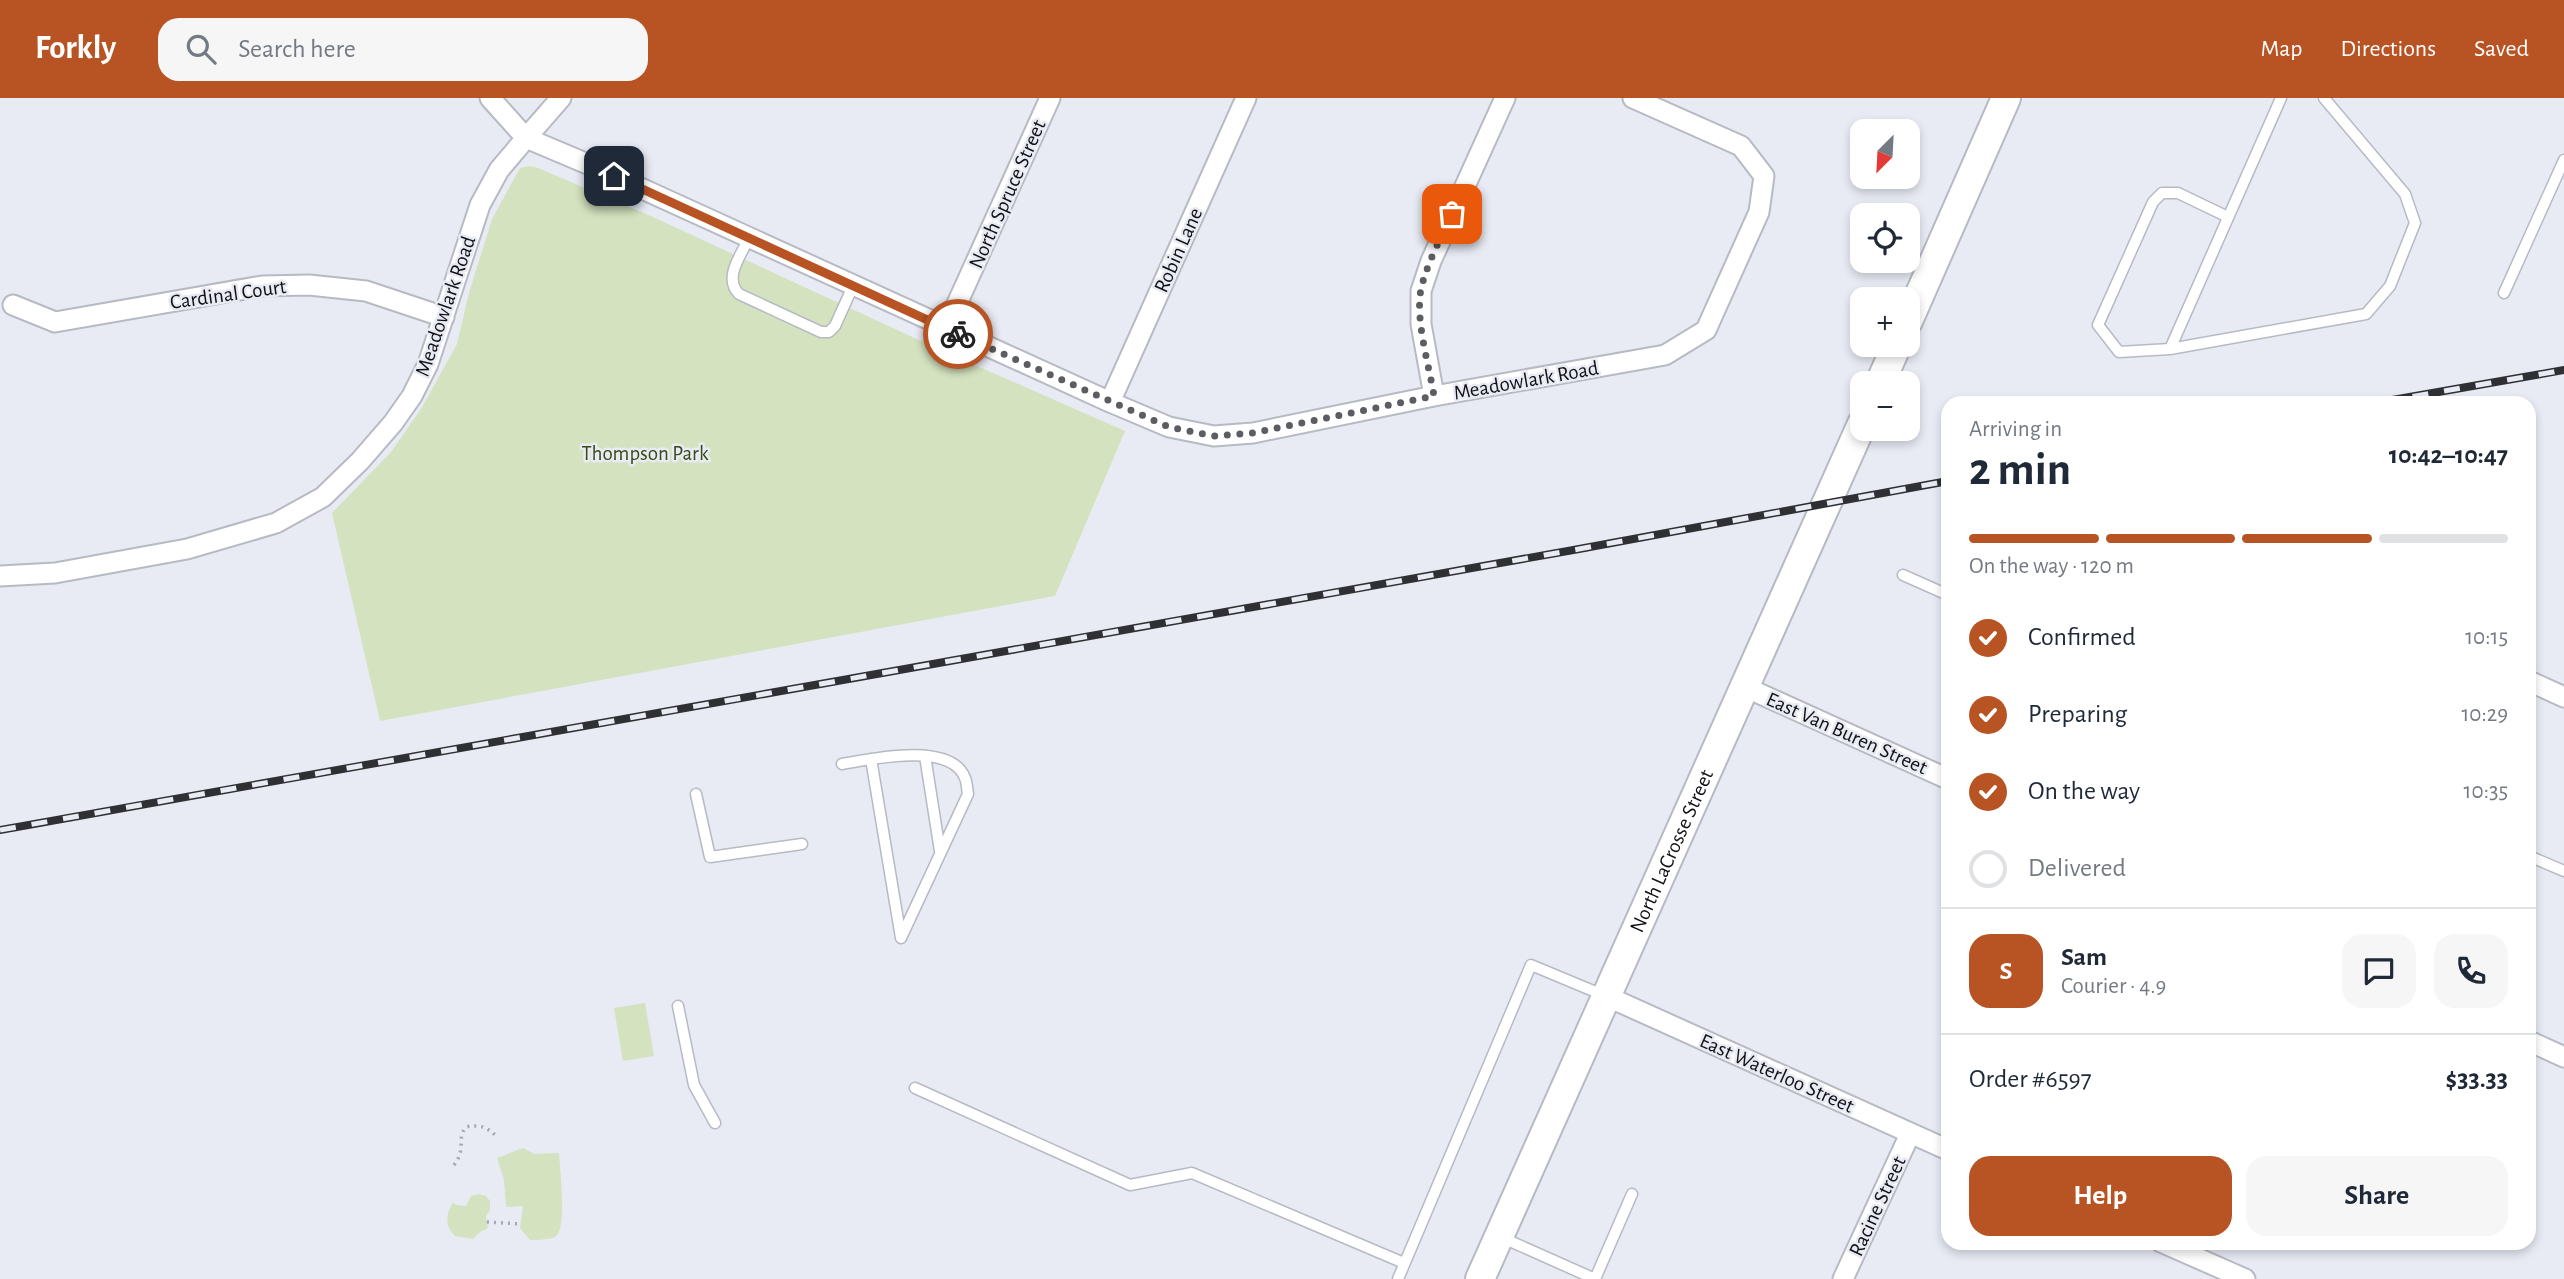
<!DOCTYPE html>
<meta charset="utf-8">
<style>
:root{--surface:#fff;--page:#f6f6f7;--text:#1f2937;--muted:#747a83;--line:#e0e1e3;--accent:#b85423}
body{margin:0;font-family:"Alegreya Sans",sans-serif;background:var(--page);color:var(--text);height:100vh;display:flex;flex-direction:column;font-size:26px;white-space:nowrap}
*{box-sizing:border-box;margin:0}
p{font-size:23px;color:var(--muted)}
.icon{flex:none;width:38px;height:38px;fill:none;stroke:currentColor;stroke-width:2;stroke-linecap:round;stroke-linejoin:round}
.map{position:relative;flex:1;overflow:hidden}
.details{position:absolute;left:1941px;top:298px;width:595px;height:854px;display:flex;flex-direction:column;background:var(--surface);border-radius:21px;box-shadow:0 4px 10px #0003}
.details>*{flex:none}
.needle{width:46px;rotate:204deg}
.tools{position:absolute;left:1850px;top:21px;display:grid;gap:14px}
.tools a{display:grid;place-items:center;width:70px;height:70px;border-radius:14px;background:var(--surface);box-shadow:0 4px 10px #0003;font-size:35px}
.pin{position:absolute;display:grid;place-items:center;width:60px;height:60px;color:#fff;margin:-30px;border-radius:14px;box-shadow:0 4px 10px #0006}
.courier{position:absolute;display:grid;place-items:center;width:70px;height:70px;margin:-35px;border:5px solid #b85423;border-radius:50%;background:#fff;color:#222;box-shadow:0 2px 9px #0007}
.summary em{font-style:normal;font-weight:700}
.summary div{display:flex;flex-direction:column-reverse}
.summary{display:flex;align-items:center;justify-content:space-between;height:119px;padding:0 28px}
h1{font-size:46px;font-weight:700;line-height:52px}
.bar{display:grid;grid-template-columns:repeat(4,1fr);gap:10px 7px;align-content:center;height:84px;padding:0 28px}
.bar i{height:9px;border-radius:5px;background:var(--line)}
.bar .on{background:var(--accent)}
.bar p{grid-column:span 4}
.line{display:flex;align-items:center;gap:18px;padding:0 28px;border-top:2px solid var(--line)}
.line div{flex:1}
.round{display:grid;place-items:center;flex:none;width:74px;height:74px;border-radius:21px;background:var(--page)}
ol{padding:0 28px;list-style:none}
li{display:flex;align-items:center;gap:21px;height:77px}
li p{margin-inline-start:auto}
li .icon{padding:7px;border-radius:50%;background:var(--accent);color:#fff;stroke-width:4}
li:last-child{color:var(--muted)}
li i{width:38px;height:38px;border:4px solid var(--line);border-radius:50%}
.button{display:flex;gap:14px;margin-top:auto;padding:14px 28px}
.button a{flex:1;height:80px;border-radius:21px;background:var(--accent);color:#fff;font-size:28px;font-weight:700;line-height:80px;text-align:center}
.button a+a{background:var(--page);color:var(--text)}
header{display:flex;align-items:center;gap:42px;box-sizing:border-box;height:98px;padding:0 35px;background:var(--accent);color:#fff}
header strong{font-size:33px}
nav{display:flex;gap:38px;margin-inline-start:auto;font-size:24px}
.search{width:490px;height:63px;background:var(--page);display:flex;align-items:center;gap:18px;box-sizing:border-box;padding:0 24px;border-radius:21px;color:var(--muted);font-size:26px}
.map>svg:first-child{display:block}
</style>
<header>
<strong>Forkly</strong>
<div class="search"><svg class="icon" aria-label="search" viewBox="0 0 24 24"><circle cx="10" cy="10" r="6"/><path d="M15 15l6 6"/></svg>Search here</div>
<nav><a>Map</a><a>Directions</a><a>Saved</a></nav>
</header>
<div class="map">
<svg width="2564" height="1181" viewBox="0 0 2564 1181">
<rect width="100%" height="100%" fill="#e8ebf4"/>
<!-- green -->
<path fill="#d4e2bf" d="M 530,68 L 538,70 L 653,119 L 934,249 L 1125,333 L 1055,498 L 380,623 L 332,415 L 391,354 L 421,311 L 457,246 L 469,195 L 492,121 L 520,70 Z
M 645,905 L 654,958 L 623,963 L 614,910 Z
M 523,1050 L 534,1056 L 559,1055 C 560,1070 567,1130 556,1138 C 552,1142 534,1142 530,1142 L 520,1130 L 523,1108 L 506,1109 L 504,1082 L 497,1060 Z
M 479,1096 L 486,1098 L 490,1103 L 490,1112 L 486,1118 L 488,1130 L 480,1134 L 473,1141 L 455,1138 C 444,1127 446,1116 453,1104 L 456,1107 L 466,1108 L 471,1098 Z"/>
<g fill="none" stroke-linecap="round" stroke-linejoin="round">
<defs>
<path id="service" d="M 2228,119 L 2178,95 L 2162,95 L 2153,104 L 2098,227 L 2119,254 L 2170,251 L 2281,0
M 749,140 C 741,157 723,180 739,196 L 821,234 L 829,234 L 835,228 L 853,188
M 2504,195 L 2564,62
M 2170,251 L 2366,216 L 2390,188 L 2415,125 L 2405,96 L 2324,0
M 1903,477 L 1948,497
M 925,658 L 940,753
M 871,661 L 901,840
M 842,666 C 871,661 951,643 965,680 C 967,684 967,691 968,696 L 901,840
M 696,696 L 710,759 L 802,746
M 2529,758 L 2564,773
M 678,908 L 694,987 L 715,1025
M 915,990 L 1130,1087 L 1192,1075 L 1404,1165
M 1503,1140 L 1595,1181 L 1632,1096
M 1398,1181 L 1531,867 L 1603,897"/>
<path id="minor" d="M 490,0 L 526,40 L 561,0
M 13,207 L 55,224 L 262,188 L 309,187 L 366,193 L 444,219
M 946,230 L 1050,0
M 1434,298 L 1421,226 L 1421,193 L 1431,163 L 1505,0
M 1110,304 L 1246,0
M 0,478 L 55,475 L 187,451 L 276,425 L 323,399 L 360,363 L 393,325 L 412,298 L 428,266 L 480,107 L 499,72 L 526,40 L 590,67 L 1110,304 L 1169,329 L 1214,338 L 1253,335 L 1434,298 L 1665,257 L 1706,232 L 1759,114 L 1764,78 L 1741,48 L 1633,0
M 2529,583 L 2564,599
M 1745,589 L 1948,681
M 1606,898 L 1948,1052
M 2529,943 L 2564,959
M 2161,1144 L 2245,1181
M 1843,1181 L 1910,1036"/>
<g id="secondary">
<path d="M 1908,223 L 2006,0"/>
<path d="M 1880,285 L 1897,247"/>
<path id="s1" d="M 1480,1181 L 1862,326"/>
</g>
</defs>
<!-- service casing -->
<use href="#service" stroke="#b7bac3" stroke-width="13"/>
<!-- minor casing -->
<use href="#minor" stroke="#b7bac3" stroke-width="23"/>
<!-- secondary casing -->
<use href="#secondary" stroke="#b7bac3" stroke-width="32"/>
<!-- path -->
<path stroke="#a5a7af" stroke-width="3.5" stroke-dasharray="2 5" stroke-linecap="butt" d="M 454,1067 C 467,1050 456,1041 466,1029 C 479,1026 488,1029 497,1039
M 487,1124 L 521,1126"/>
<!-- service -->
<use href="#service" stroke="#fff" stroke-width="10"/>
<!-- minor -->
<use href="#minor" stroke="#fff" stroke-width="19"/>
<!-- secondary -->
<use href="#secondary" stroke="#fff" stroke-width="28"/>
<defs>
<path id="rail" d="M 2381,304 L 2564,272
M 0,732 L 1579,451 L 1948,383"/>
</defs>
<!-- rail casing -->
<use href="#rail" stroke="#2e3033" stroke-width="8"/>
<!-- rail -->
<use href="#rail" stroke="#e8ebf4" stroke-width="5" stroke-dasharray="16" stroke-linecap="butt"/>
</g>
<g fill="none" stroke-linecap="round" stroke-linejoin="round">
<!-- done -->
<path stroke="#5c5d62" stroke-width="7" stroke-dasharray="0 12.6" d="M 958,236 L 1169,329 L 1214,338 L 1253,335 L 1434,298 C 1429,267 1415,222 1421,191 C 1427,165 1441,140 1452,116"/>
<!-- route -->
<path stroke="#b85423" stroke-width="9" d="M 614,78 L 958,236"/>
</g>
<g text-anchor="middle" stroke-width="5" stroke-linejoin="round" paint-order="stroke">
<!-- street labels -->
<g font-size="21" fill="#101114" stroke="#e8ebf4">
<text transform="translate(1007 96) rotate(-66)" y="7">North Spruce Street</text>
<text transform="translate(1178 152) rotate(-66)" y="7">Robin Lane</text>
<text transform="translate(228 196) rotate(-8)" y="7">Cardinal Court</text>
<text transform="translate(445 208) rotate(-71)" y="7">Meadowlark Road</text>
<text transform="translate(1526 282) rotate(-10)" y="7">Meadowlark Road</text>
<text transform="translate(1847 635) rotate(24)" y="7">East Van Buren Street</text>
<text dy="7" stroke="none"><textPath href="#s1" startOffset="469">North LaCrosse Street</textPath></text>
<text transform="translate(1777 975) rotate(24)" y="7">East Waterloo Street</text>
<text transform="translate(1877 1108) rotate(-65)" y="7">Racine Street</text>
</g>
<!-- park labels -->
<g font-size="21" fill="#394a13" stroke="#e8ebf4">
<text x="645" y="362">Thompson Park</text>
</g>
</g>
</svg>
<div class="tools">
<a><svg class="needle" viewBox="-14 -14 28 28"><path d="M0-13l5 13h-10z" fill="#e53935"/><path d="M0 13l5-13h-10z" fill="#747a83"/></svg></a>
<a><svg class="icon" aria-label="locate" viewBox="0 0 24 24"><circle cx="12" cy="12" r="6"/><path d="M12 2v4M12 18v4M2 12h4M18 12h4"/></svg></a>
<a>+</a>
<a>−</a>
</div>
<div class="pin" style="left:1452px;top:116px;background:#ea580c"><svg class="icon" aria-label="bag" viewBox="0 0 24 24"><path d="M5 8h14l-1 12H6zM9 8a3 3 0 0 1 6 0"/></svg></div>
<div class="pin" style="left:614px;top:78px;background:#1f2937"><svg class="icon" aria-label="home" viewBox="0 0 24 24"><path d="M3 11l9-7 9 7M6 9v11h12V9"/></svg></div>
<div class="courier" style="left:958px;top:236px"><svg class="icon" aria-label="bike" viewBox="0 0 24 24"><circle cx="6" cy="16" r="4"/><circle cx="18" cy="16" r="4"/><path d="M6 16l4-8h5l3 8M10 8l3 8H6M13 5h3"/></svg></div>
<section class="details">
<div class="summary"><div><h1>2 min</h1><p>Arriving in</p></div><em>10:42–10:47</em></div>
<div class="bar"><i class="on"></i><i class="on"></i><i class="on"></i><i></i><p>On the way · 120 m</p></div>
<ol>
<li><svg class="icon" aria-label="check" viewBox="0 0 24 24"><path d="M5 12l5 5 9-10"/></svg>Confirmed<p>10:15</p></li>
<li><svg class="icon" aria-label="check" viewBox="0 0 24 24"><path d="M5 12l5 5 9-10"/></svg>Preparing<p>10:29</p></li>
<li><svg class="icon" aria-label="check" viewBox="0 0 24 24"><path d="M5 12l5 5 9-10"/></svg>On the way<p>10:35</p></li>
<li><i></i>Delivered</li>
</ol>
<div class="line" style="height:126px"><b class="round" style="background:var(--accent);color:#fff">S</b><div><b>Sam</b><p>Courier · 4.9</p></div><a class="round"><svg class="icon" aria-label="chat" viewBox="0 0 24 24"><path d="M4 5h16v11H9l-5 4z"/></svg></a><a class="round"><svg class="icon" aria-label="phone" viewBox="0 0 24 24"><path d="M5 4h4l2 5-3 2q2 4 5 5l2-3 5 2v4C11 20 4 13 5 4z"/></svg></a></div>
<div class="line" style="height:91px"><div>Order #6597</div><b>$33.33</b></div>
<div class="button"><a>Help</a><a>Share</a></div>
</section>
</div>
